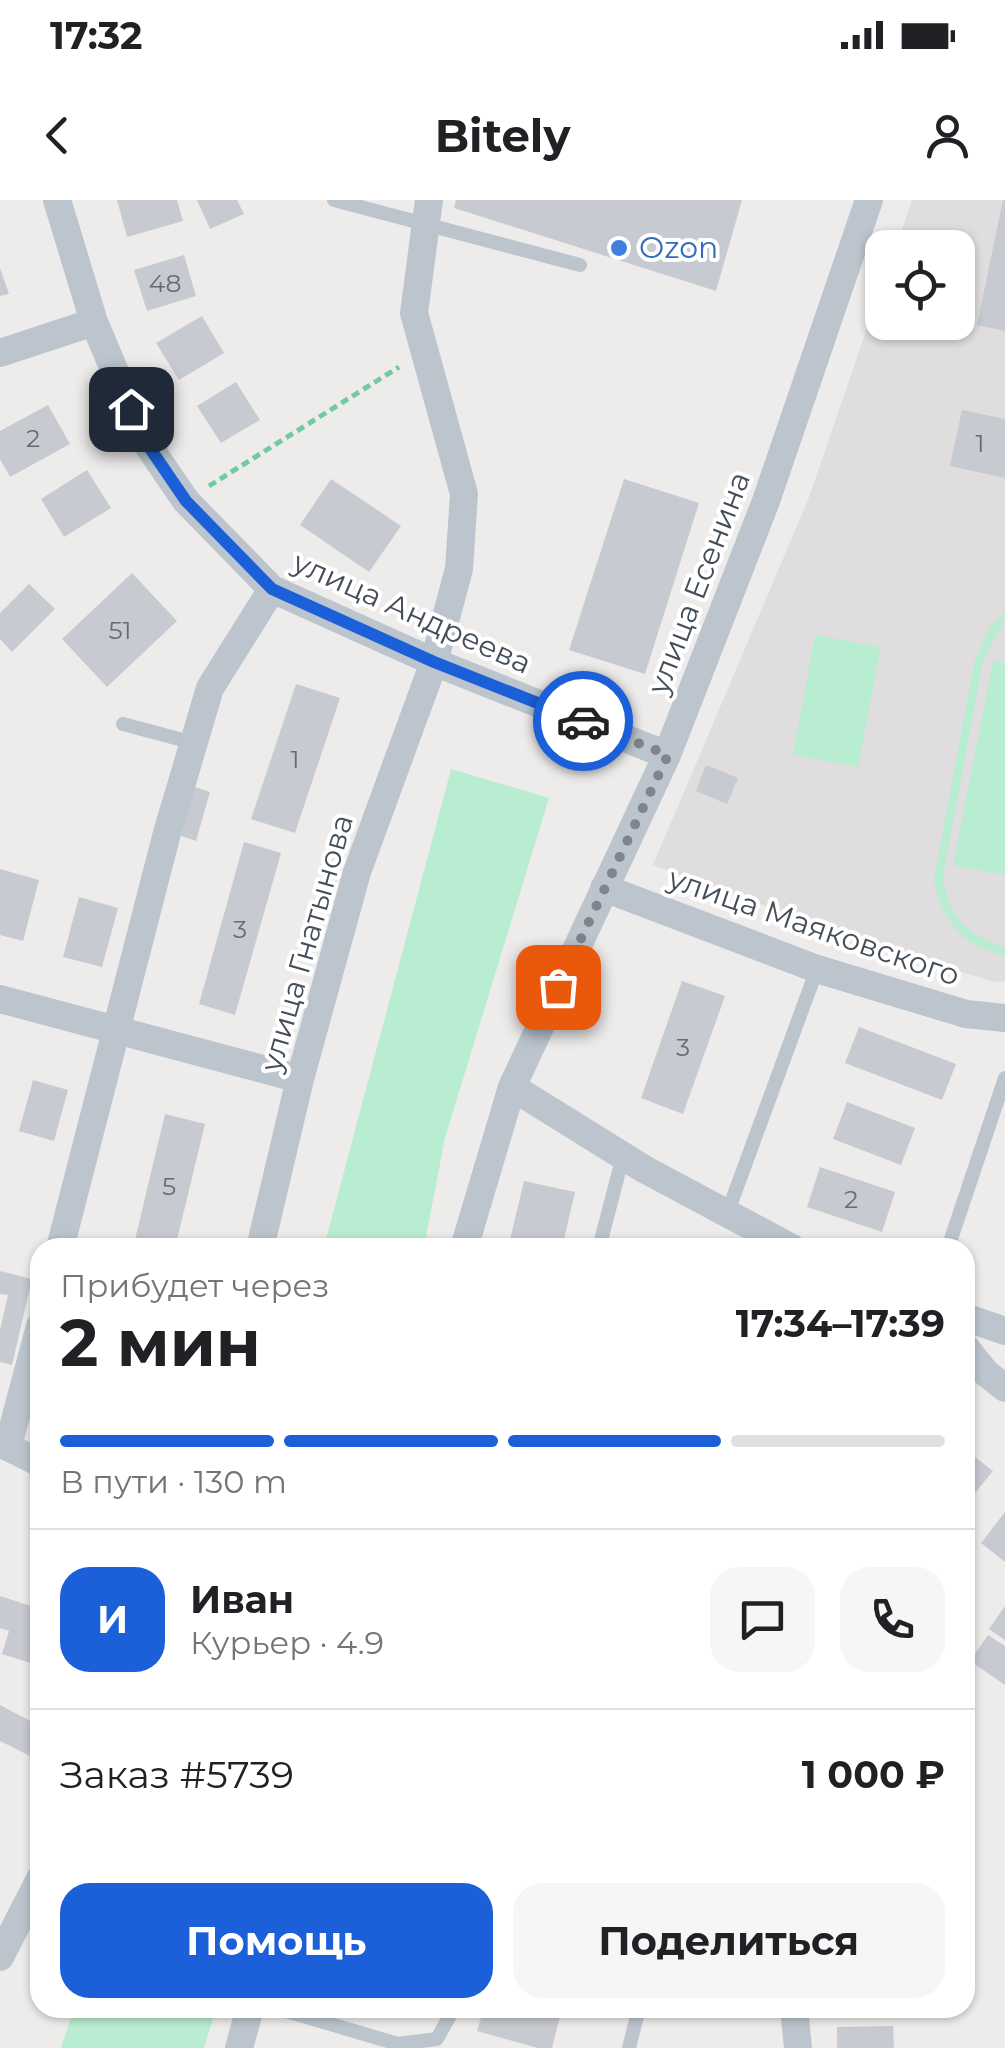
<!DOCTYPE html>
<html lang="ru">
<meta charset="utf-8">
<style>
:root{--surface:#fff;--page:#f6f6f6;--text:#202124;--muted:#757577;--line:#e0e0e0;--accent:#1b60d9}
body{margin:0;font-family:Montserrat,sans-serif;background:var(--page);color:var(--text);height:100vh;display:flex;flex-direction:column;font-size:38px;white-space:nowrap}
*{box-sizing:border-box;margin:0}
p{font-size:32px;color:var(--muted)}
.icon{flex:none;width:55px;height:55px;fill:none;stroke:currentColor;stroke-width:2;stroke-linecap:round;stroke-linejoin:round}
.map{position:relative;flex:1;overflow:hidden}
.sheet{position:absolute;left:30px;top:1038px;width:945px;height:780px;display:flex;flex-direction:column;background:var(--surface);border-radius:30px;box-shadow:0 2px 8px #0004}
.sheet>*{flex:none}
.buttons{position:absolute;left:865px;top:30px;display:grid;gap:20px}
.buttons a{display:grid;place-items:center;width:110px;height:110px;border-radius:20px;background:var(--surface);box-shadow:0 2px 8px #0004;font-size:50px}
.pin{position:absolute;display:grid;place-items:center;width:85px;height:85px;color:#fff;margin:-42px;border-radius:20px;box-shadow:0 5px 15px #0006}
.courier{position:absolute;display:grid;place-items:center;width:100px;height:100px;margin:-50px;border:8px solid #1b60d9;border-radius:50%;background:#fff;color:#222;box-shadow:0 2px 12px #0007}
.headline em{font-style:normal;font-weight:700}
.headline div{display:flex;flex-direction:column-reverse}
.headline{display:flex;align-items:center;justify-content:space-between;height:170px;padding:0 30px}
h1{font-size:65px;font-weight:700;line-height:75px}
.bar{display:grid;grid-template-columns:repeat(4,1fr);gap:15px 10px;align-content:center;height:120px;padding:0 30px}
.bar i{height:12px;border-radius:8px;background:var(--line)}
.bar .selected{background:var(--accent)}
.bar p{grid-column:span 4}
.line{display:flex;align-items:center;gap:25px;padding:0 30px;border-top:2px solid var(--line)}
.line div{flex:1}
.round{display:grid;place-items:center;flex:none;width:105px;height:105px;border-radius:30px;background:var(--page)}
.button{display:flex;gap:20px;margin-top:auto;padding:20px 30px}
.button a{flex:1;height:115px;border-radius:30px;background:var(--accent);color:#fff;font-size:40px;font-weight:700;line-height:115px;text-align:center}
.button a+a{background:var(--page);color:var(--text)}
.status{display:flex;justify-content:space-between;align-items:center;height:70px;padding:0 50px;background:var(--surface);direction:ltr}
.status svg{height:28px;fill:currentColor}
header{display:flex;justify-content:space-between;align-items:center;height:130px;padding:0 30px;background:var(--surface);font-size:45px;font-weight:700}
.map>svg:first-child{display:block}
</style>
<div class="status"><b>17:32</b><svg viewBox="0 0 49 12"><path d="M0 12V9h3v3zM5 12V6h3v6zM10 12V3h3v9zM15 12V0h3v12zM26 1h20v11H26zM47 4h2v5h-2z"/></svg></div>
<header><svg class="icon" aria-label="back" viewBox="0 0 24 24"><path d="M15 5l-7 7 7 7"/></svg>Bitely<svg class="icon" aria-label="person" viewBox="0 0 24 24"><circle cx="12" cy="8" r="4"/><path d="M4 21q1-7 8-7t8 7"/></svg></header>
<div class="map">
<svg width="1005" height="1848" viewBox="0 0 1005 1848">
<rect width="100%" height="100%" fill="#eeebeb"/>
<!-- education -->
<path fill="#dfdddd" d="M 912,0 L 1005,0 L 1005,781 L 994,782 L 862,741 L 653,665 L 808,300 L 882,85 L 882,122 L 958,122 L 958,48 L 896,47 Z"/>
<!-- green -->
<path fill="#b9edd1" d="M 1005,413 C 1005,429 989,444 983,461 L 943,677 C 948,715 968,737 1005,747 L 1005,756 C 963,746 939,720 934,677 L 975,459 L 991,425 Z
M 815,435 L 881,447 L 858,567 L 793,555 Z
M 993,461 L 1005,463 L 1005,675 L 953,665 Z
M 451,569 L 549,598 L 445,938 L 424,1047 L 324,1047 Z
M 74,1808 L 216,1808 L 204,1848 L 61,1848 Z"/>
<!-- building -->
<path fill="#c8cad1" d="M 117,0 L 177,0 L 183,21 L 127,37 Z
M 197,0 L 237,0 L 244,14 L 210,29 Z
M 456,0 L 742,0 L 716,91 L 454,8 Z
M 1003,0 L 1005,0 L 1005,131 L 977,125 Z
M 184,55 L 196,96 L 147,111 L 134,70 Z
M 0,68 L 9,94 L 0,96 Z
M 202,116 L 224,153 L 179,180 L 156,143 Z
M 236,182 L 260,220 L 221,243 L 197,206 Z
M 48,205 L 70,244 L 10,277 L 0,259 L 0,231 Z
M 962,210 L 1005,219 L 1005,278 L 950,266 Z
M 87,270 L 111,308 L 64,337 L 41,299 Z
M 331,279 L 401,326 L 369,372 L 300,325 Z
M 624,279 L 699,303 L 645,474 L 569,450 Z
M 132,373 L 177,421 L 107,487 L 62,439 Z
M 29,384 L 55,409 L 12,452 L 0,439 L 0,413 Z
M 296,484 L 340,498 L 295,633 L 251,619 Z
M 706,565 L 738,578 L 727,604 L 696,591 Z
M 192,586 L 210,592 L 196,641 L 178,635 Z
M 244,642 L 281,653 L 235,815 L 199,804 Z
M 0,669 L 39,680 L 23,741 L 0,735 Z
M 79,697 L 118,708 L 102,767 L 63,757 Z
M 682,781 L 725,796 L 683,914 L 641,898 Z
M 859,827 L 956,864 L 942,900 L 845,863 Z
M 33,880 L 68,890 L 54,941 L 19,931 Z
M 847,902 L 915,928 L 901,965 L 833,939 Z
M 165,914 L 205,924 L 175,1048 L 133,1048 Z
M 820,967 L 895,992 L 882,1032 L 807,1007 Z
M 524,981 L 575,992 L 562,1048 L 508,1048 Z
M 0,1071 L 32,1079 L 12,1165 L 0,1162 L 0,1130 L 8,1095 L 0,1094 Z
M 965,1249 L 993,1271 L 965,1305 Z
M 1005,1312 L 1005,1362 L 981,1343 Z
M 0,1396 L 40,1409 L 40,1466 L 2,1454 L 9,1431 L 0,1428 Z
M 1005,1406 L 1005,1440 L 989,1429 Z
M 988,1435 L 1005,1446 L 1005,1485 L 970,1461 Z
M 0,1505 L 40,1526 L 40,1541 L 32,1557 L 0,1541 Z
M 484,1808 L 562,1808 L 552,1848 L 538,1848 L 477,1831 Z
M 893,1826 L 894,1848 L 837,1848 L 837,1827 Z"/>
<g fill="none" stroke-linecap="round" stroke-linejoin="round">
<!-- path -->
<path stroke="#71caa5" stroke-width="5" stroke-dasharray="8 5" stroke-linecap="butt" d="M 209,286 L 399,167"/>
<!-- lane -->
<path stroke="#bcc5ce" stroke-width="14" d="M 334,0 L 580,65
M 123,524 L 194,543
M 727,1014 L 817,769
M 599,1048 L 623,956
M 948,1048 L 1005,878
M 276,1808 L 398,1844 L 437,1839 L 454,1808
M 629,1848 L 639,1808"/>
<!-- street -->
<path stroke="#bcc5ce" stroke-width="28" d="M 57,0 L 94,122 L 143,238 L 186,301 L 272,389 L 434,462 L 667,555
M 0,153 L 94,122
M 604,688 L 817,769 L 966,814 L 1005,818
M 0,799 L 300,879
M 512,887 L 644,969 L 792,1048
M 60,1048 L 167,633 L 210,488 L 272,389
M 260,1048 L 300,879 L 357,672 L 434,462 L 459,369 L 464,294 L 414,113 L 429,0
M 464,1048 L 512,887 L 667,555 L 766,301 L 869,0
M 965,1117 L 1005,1131
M 965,1147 L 986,1173 L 1005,1188
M 0,1243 L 40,1263
M 8,1246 L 40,1126
M 0,1757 L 40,1679
M 794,1808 L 798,1848
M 239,1848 L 250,1808"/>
</g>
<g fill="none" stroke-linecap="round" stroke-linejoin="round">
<!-- done -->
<path stroke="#80848b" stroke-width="10" stroke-dasharray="0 18" d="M 558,787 L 668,555 L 583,521"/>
<!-- route -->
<path stroke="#1b60d9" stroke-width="12" d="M 131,209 L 143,238 L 186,301 L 272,389 L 434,462 L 583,521"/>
</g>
<!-- markers -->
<circle fill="#3f7fe0" stroke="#fff" stroke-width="4" cx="619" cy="48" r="10"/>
<g text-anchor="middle" stroke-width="8" stroke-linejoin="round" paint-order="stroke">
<!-- number labels -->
<g font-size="25" fill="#656c76">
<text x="165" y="92">48</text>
<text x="33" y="247">2</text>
<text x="980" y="252">1</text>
<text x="120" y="439">51</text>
<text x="295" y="568">1</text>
<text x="240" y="738">3</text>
<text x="683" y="856">3</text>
<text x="169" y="995">5</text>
<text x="851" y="1008">2</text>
</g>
<!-- shop labels -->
<g font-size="30" fill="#366cbe" stroke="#fff" text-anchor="start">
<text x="639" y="58">Ozon</text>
</g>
<!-- street labels -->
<g font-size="30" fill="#444d58" stroke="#fff">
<text transform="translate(699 383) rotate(-69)" y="10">улица Есенина</text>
<text transform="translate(412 413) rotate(24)" y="10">улица Андреева</text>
<text transform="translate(814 727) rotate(19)" y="10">улица Маяковского</text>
<text transform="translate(307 743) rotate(-74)" y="10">улица Гнатынова</text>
</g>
</g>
</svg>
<div class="buttons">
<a><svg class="icon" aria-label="locate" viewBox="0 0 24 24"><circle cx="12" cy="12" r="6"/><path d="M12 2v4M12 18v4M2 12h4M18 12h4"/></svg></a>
</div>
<div class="pin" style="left:558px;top:787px;background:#ea580c"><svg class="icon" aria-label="bag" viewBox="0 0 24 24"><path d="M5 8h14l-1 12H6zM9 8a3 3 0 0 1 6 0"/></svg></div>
<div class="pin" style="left:131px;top:209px;background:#1f2937"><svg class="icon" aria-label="home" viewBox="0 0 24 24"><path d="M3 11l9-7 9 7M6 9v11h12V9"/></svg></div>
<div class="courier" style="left:583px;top:521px"><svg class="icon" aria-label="car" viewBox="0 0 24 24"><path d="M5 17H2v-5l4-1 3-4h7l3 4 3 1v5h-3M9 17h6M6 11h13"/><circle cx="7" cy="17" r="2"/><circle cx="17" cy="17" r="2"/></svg></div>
<section class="sheet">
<div class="headline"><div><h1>2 мин</h1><p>Прибудет через</p></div><em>17:34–17:39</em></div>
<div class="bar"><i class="selected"></i><i class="selected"></i><i class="selected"></i><i></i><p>В пути · 130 m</p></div>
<div class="line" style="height:180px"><b class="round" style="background:var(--accent);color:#fff">И</b><div><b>Иван</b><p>Курьер · 4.9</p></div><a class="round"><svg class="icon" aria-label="chat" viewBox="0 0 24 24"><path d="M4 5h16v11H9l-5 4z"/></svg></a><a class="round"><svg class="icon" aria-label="phone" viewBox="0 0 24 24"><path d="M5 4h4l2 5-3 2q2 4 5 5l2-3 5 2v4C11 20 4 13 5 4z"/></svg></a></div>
<div class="line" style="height:130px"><div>Заказ #5739</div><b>1 000 ₽</b></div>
<div class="button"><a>Помощь</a><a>Поделиться</a></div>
</section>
</div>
